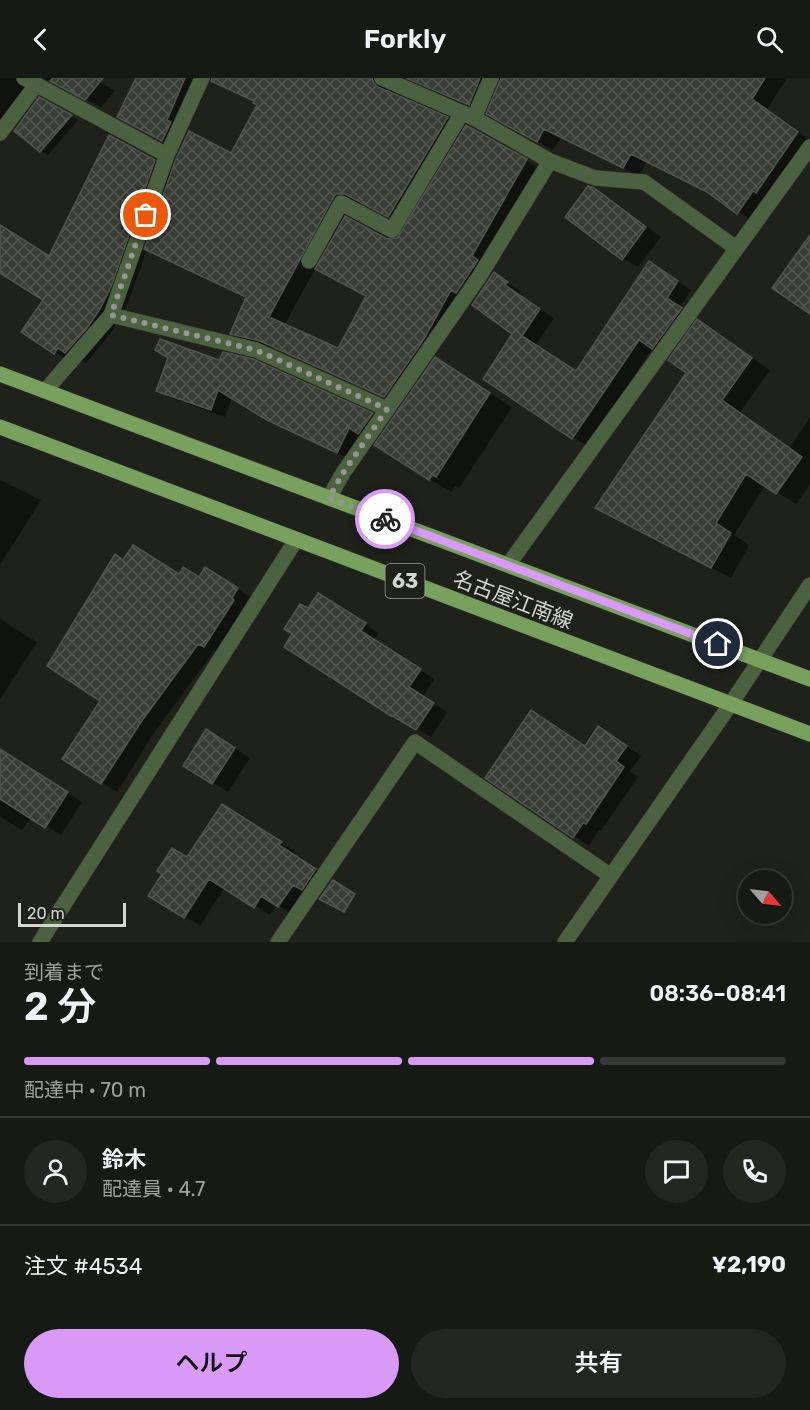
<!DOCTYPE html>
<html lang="ja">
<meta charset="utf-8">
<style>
:root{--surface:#161a14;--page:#232722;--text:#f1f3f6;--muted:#9ea1a0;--line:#353834;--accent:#d99af7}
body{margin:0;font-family:Rubik,"Noto Sans JP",sans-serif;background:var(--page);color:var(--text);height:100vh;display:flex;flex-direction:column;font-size:22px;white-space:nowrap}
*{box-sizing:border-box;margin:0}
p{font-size:20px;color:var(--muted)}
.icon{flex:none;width:33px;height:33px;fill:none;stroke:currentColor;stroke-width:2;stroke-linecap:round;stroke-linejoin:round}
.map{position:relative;height:864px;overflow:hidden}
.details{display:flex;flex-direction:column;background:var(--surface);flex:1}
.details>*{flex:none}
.needle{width:39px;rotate:118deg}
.controls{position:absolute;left:738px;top:792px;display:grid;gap:12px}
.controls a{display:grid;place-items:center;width:54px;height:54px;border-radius:50%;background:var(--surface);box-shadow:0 6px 24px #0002,0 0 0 2px var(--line);font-size:30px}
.scale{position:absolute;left:18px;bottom:15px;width:108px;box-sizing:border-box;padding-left:6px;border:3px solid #d3d6d1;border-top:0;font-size:16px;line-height:21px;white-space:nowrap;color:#d3d6d1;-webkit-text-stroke:4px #1e221b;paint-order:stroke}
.pin{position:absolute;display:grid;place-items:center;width:51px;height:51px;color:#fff;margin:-26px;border:3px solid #fff;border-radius:50%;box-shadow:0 2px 6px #0007}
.courier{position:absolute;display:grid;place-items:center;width:60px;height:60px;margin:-30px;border:4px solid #d99af7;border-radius:50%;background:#fff;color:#222;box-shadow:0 2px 8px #0007}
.overview em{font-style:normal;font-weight:600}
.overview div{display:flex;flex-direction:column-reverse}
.overview{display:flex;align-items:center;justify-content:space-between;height:102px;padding:0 24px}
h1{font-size:39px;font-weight:600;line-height:45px}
.bar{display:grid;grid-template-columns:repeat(4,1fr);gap:9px 6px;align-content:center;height:72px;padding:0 24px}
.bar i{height:8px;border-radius:4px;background:var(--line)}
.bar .active{background:var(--accent)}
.bar p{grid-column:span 4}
.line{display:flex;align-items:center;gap:15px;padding:0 24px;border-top:2px solid var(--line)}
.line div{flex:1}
.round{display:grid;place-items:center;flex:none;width:63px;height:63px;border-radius:32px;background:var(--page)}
.cta{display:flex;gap:12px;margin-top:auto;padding:12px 24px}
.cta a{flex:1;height:69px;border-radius:36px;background:var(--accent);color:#111;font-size:24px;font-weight:600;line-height:69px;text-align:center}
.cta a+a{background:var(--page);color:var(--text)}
header{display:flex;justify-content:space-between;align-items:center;height:78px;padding:0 24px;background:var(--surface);font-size:27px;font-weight:600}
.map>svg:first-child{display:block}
</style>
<header><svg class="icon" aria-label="back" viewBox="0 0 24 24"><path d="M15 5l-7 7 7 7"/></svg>Forkly<svg class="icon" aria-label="search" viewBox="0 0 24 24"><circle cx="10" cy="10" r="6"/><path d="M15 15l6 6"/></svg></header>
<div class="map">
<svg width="810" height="864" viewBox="0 0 810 864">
<defs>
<pattern id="building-cross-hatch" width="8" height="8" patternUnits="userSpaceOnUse" patternTransform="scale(1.5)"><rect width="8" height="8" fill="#373c34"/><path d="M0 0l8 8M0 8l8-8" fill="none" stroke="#535750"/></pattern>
</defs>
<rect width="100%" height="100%" fill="#1e221b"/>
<!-- shadow -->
<path fill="#0007" fill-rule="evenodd" d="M 0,0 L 36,0 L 32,16 L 36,20 L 14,49 L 0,41 Z
M 44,0 L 93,0 L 115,13 L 101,29 Z
M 138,0 L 397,0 L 391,1 L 388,12 L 391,16 L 447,41 L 463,50 L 449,73 L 451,74 L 467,49 L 542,92 L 487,188 L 492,192 L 472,223 L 467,220 L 440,270 L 400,327 L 277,271 L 248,264 L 232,255 L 247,220 L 147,171 L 130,220 L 119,242 L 106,261 L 86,285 L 78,280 L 74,286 L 23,254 L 45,222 L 0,194 L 0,148 L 50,180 L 154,83 L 173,94 L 232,77 L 259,26 L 212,2 L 204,0 L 182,52 L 186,54 L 178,71 L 135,47 ZM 362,124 L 407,148 L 398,162 L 387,162 L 343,139 L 353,125 ZM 316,189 L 368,218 L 339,272 L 284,248 Z
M 405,0 L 502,0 L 498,5 L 485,35 Z
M 503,0 L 787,0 L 767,31 L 810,62 L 810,68 L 754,144 L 714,117 L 647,83 L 639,98 L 561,59 L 553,72 L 488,35 Z
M 39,21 L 78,42 L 48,77 L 25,64 L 15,54 Z
M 594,111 L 610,121 L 661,159 L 638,189 L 623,180 Z
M 663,194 L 691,212 L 680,229 L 695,239 L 667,278 L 653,270 L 587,368 L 485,301 L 514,255 L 494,196 L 521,213 L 519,217 L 554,240 L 536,267 L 577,294 Z
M 698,243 L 770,292 L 740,334 L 790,370 L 810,339 L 810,406 L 796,426 L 765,407 L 734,457 L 749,467 L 731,500 L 616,440 L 688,294 Z
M 436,281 L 512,329 L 459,410 L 455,408 L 452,414 L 429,401 Z
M 252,283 L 372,337 L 386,345 L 352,382 L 283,350 L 232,319 L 225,339 L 172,320 L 157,312 L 220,284 Z
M 0,402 L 41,422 L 0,487 Z
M 124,483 L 180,498 L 200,501 L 220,500 L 252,520 L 220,577 L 214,573 L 156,652 L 117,714 L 64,681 L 102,622 Z
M 333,525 L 379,555 L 374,562 L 434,601 L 423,619 L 447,634 L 431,659 L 406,644 L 309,532 Z
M 0,541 L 37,564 L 0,621 Z
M 613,659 L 641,678 L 630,693 L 638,699 L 601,753 L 599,752 L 589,768 L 487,700 Z
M 222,662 L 250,680 L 228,714 L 213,705 Z
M 0,672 L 82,724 L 61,757 L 31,739 L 22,752 L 0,739 Z
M 238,737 L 296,774 L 294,777 L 331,801 L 318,819 L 309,815 L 294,837 L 277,827 L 270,837 L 225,809 L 200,848 L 151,817 Z"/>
<!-- building -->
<path fill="url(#building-cross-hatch)" stroke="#4f554d" stroke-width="1.5" d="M 53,0 L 103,0 L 85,22 L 50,3 Z
M 136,0 L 185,0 L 167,42 L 171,44 L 162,63 L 117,39 Z
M 212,0 L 372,0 L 374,5 L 378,9 L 448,39 L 388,139 L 345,116 L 336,116 L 333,120 L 269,239 L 338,270 L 366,218 L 315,191 L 345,138 L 387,161 L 397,160 L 466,47 L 527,81 L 472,178 L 478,182 L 456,215 L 451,212 L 424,261 L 384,319 L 260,263 L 230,256 L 246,219 L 144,171 L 176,81 L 189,53 L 231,75 L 257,27 L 253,25 L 254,23 L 211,3 Z
M 406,0 L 480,0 L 469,27 Z
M 501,0 L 765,0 L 752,21 L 798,54 L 756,115 L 753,113 L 737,136 L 707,114 L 631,76 L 623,90 L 544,51 L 537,64 L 486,36 Z
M 39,19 L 72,37 L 40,74 L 14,53 Z
M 109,57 L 155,82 L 111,209 L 100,231 L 87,250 L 65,275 L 58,270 L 54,276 L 21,254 L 43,222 L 0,195 L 0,147 L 49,178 Z
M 588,108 L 594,110 L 646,149 L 622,182 L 565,139 Z
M 810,157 L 810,236 L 772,210 Z
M 649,183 L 678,203 L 667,220 L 682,230 L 652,271 L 639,262 L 572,361 L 483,301 L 512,256 L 472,227 L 494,194 L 508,204 L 505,207 L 540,231 L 522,258 L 576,293 Z
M 697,241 L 752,280 L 722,322 L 802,379 L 776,416 L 746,396 L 716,445 L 731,455 L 711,490 L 595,430 L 686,295 L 668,282 Z
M 160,261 L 219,282 L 223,274 L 253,281 L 373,335 L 358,356 L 349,350 L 337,375 L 267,342 L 218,312 L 211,332 L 156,313 L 168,280 L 155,272 Z
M 435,279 L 490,315 L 436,399 L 432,397 L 429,402 L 374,367 Z
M 133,467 L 179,496 L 183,489 L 199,499 L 205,489 L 238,510 L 232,520 L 234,522 L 204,569 L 198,566 L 141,644 L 101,706 L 62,681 L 100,623 L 47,588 L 115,476 L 123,482 Z
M 318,515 L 366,545 L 361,553 L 421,591 L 409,609 L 434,625 L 416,652 L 391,637 L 391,638 L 284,569 L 292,556 L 284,551 L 300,526 L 308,530 Z
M 531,632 L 585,668 L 598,648 L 627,668 L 616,683 L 624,689 L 586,746 L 583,745 L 573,760 L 485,700 Z
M 206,651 L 235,670 L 212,706 L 183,688 Z
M 0,671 L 68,714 L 45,750 L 0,721 Z
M 222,726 L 282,764 L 279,767 L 316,791 L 302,812 L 293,807 L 278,829 L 261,818 L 254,830 L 209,801 L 184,840 L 148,818 L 162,796 L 157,793 L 172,770 L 187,779 Z
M 333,802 L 355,816 L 344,834 L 319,821 Z"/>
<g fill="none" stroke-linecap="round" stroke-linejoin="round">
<defs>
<path id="service" d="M 309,183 L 341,125 L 392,152 L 462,35"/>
<path id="minor" d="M 24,0 L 167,77 L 202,0
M 382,0 L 474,40 L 550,83 L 595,100 L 644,104 L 736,170
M 474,40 L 491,0
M 0,55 L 36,7
M 111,237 L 256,272 L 387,331
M 45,313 L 111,237 L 167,77
M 329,420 L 343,395 L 479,199 L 550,83
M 508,487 L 810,69
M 40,864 L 296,462
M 278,864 L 415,664 L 611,798"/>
<path id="tertiary" d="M 565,864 L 730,627 L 810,507"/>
<path id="primary" d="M 0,296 L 810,601
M 0,349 L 810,656"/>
</defs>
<!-- service casing -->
<use href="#service" stroke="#3b3f38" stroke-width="16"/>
<!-- minor casing -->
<use href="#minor" stroke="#3b3f38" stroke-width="16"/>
<!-- tertiary casing -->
<use href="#tertiary" stroke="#3b3f38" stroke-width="16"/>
<!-- primary casing -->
<use href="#primary" stroke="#3b3f38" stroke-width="16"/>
<!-- service -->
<use href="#service" stroke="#4c6140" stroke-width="15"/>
<!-- minor -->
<use href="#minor" stroke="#4c6140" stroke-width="15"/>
<!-- tertiary -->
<use href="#tertiary" stroke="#4c6140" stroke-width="15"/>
<!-- primary -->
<use href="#primary" stroke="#77a15d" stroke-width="15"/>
</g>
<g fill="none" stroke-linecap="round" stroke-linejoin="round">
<!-- done -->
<path stroke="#949791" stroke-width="6" stroke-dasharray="0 10.8" d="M 146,137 L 111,237 L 256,272 L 387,331 L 343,395 L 329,420 L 385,441"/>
<!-- route -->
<path stroke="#d99af7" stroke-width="8" d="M 385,441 L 718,566"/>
</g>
<g text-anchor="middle" stroke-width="4.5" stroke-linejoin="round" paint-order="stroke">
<!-- shield labels -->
<rect fill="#1e221b" stroke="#9da09a" stroke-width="1.5" x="385.5" y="486" width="39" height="34" rx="4.5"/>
<g font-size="20" font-weight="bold" fill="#d3d6d1">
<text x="405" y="510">63</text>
</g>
<!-- street labels -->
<g font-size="21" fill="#d3d6d1" stroke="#1e221b">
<text transform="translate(513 522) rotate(21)" y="7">名古屋江南線</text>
</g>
</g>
</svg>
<div class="controls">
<a><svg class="needle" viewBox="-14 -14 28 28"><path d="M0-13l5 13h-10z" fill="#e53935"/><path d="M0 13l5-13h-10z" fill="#9ea1a0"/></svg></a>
</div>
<div class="scale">20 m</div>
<div class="pin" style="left:146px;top:137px;background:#ea580c"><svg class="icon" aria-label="bag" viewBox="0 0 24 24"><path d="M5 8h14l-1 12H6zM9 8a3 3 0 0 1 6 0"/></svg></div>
<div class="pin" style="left:718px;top:566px;background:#1f2937"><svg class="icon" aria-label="home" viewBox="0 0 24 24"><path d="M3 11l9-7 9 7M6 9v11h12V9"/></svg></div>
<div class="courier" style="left:385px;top:441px"><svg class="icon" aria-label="bike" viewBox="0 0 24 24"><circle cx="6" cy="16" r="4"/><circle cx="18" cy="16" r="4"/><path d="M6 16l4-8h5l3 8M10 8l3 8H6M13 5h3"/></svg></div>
</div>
<section class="details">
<div class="overview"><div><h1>2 分</h1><p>到着まで</p></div><em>08:36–08:41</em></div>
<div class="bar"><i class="active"></i><i class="active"></i><i class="active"></i><i></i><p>配達中 · 70 m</p></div>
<div class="line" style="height:108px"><a class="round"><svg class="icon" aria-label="person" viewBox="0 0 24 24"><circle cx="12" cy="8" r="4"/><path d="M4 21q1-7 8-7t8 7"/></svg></a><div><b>鈴木</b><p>配達員 · 4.7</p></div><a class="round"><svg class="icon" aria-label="chat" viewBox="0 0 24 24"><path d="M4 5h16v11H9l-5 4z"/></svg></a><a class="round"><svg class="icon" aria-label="phone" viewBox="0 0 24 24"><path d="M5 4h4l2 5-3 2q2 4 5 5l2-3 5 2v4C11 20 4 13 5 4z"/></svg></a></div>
<div class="line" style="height:78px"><div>注文 #4534</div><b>¥2,190</b></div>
<div class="cta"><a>ヘルプ</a><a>共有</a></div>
</section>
